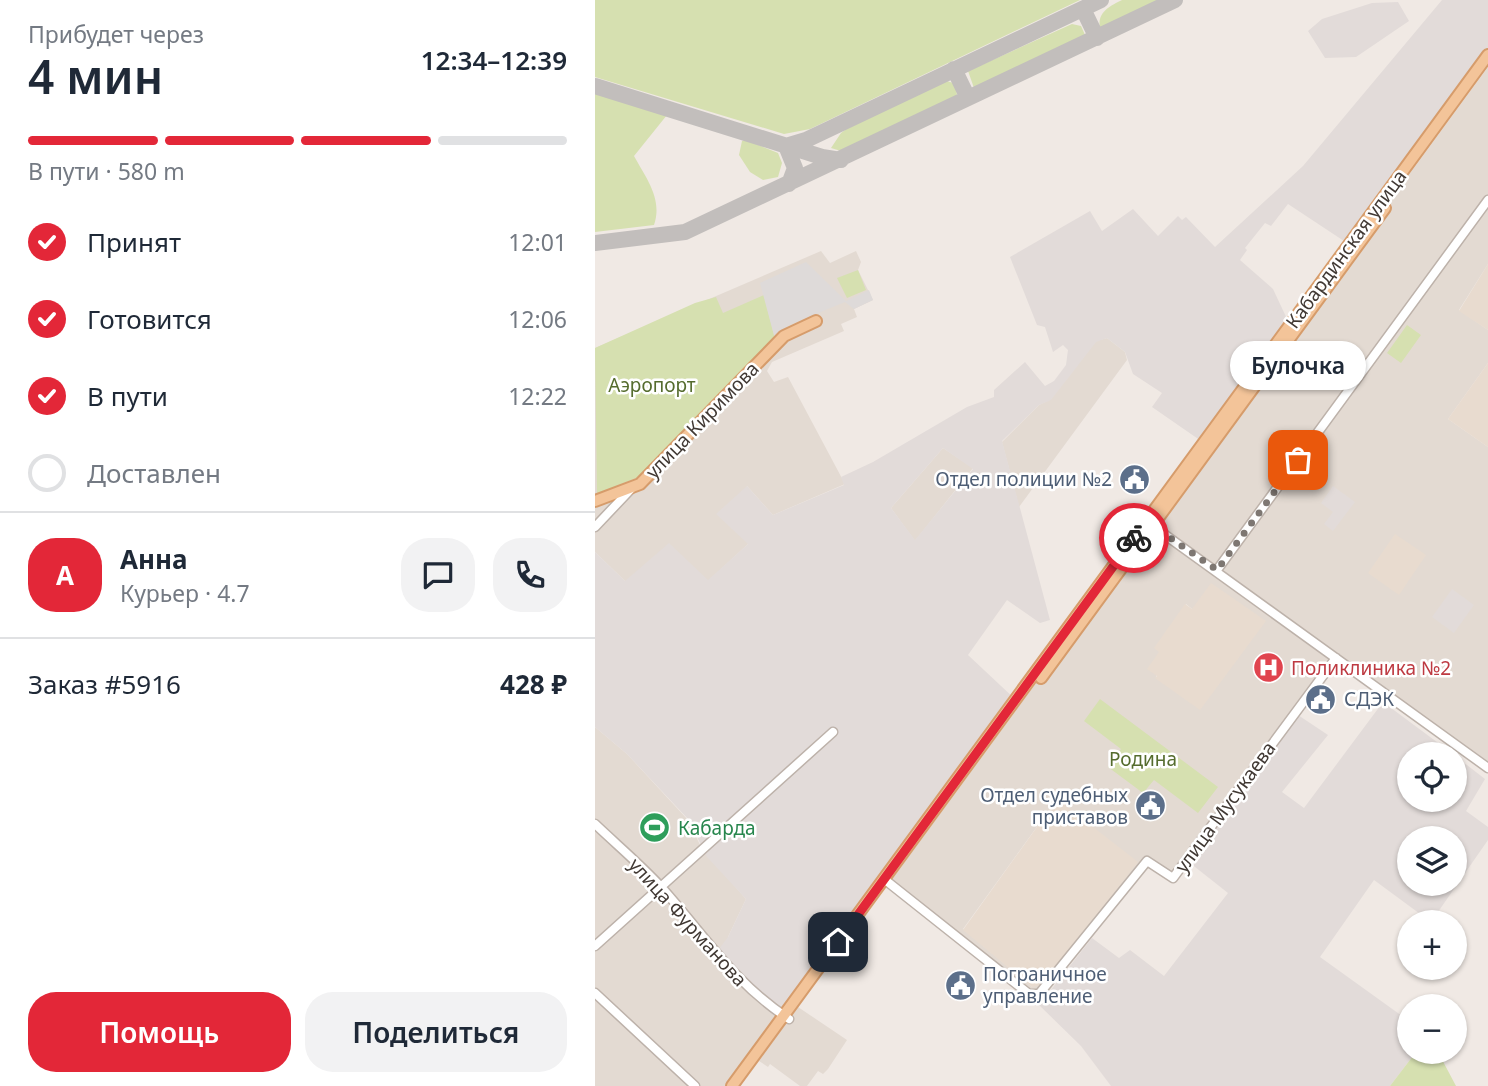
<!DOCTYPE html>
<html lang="ru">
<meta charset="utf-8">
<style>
:root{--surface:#fff;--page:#f2f2f3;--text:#1f2937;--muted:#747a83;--line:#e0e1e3;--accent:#e32738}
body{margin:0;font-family:"Noto Sans",sans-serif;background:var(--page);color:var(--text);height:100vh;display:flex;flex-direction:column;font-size:26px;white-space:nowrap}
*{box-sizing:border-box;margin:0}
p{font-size:23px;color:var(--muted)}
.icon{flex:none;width:38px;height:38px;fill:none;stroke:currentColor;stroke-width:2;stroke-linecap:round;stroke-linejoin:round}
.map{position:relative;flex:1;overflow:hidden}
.sheet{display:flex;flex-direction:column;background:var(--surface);width:595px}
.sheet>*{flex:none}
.controls{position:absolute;left:802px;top:742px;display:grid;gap:14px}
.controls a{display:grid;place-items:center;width:70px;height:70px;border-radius:50%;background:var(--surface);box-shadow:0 2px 5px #0004;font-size:35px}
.pin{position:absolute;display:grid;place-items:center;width:60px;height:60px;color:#fff;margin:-30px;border-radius:14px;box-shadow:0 4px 10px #0006}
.courier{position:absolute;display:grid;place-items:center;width:70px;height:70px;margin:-35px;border:5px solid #e32738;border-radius:50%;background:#fff;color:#222;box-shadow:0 2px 9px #0007}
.bubble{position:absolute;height:49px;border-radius:24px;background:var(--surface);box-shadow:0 2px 5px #0004;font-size:23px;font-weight:600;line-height:49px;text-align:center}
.headline em{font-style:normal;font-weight:600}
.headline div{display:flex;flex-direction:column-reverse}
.headline{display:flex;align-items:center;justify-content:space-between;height:119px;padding:0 28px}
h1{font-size:46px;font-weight:600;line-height:52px}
.bar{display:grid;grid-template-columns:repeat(4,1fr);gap:10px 7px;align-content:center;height:84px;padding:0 28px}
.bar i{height:9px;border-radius:5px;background:var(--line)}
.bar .active{background:var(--accent)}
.bar p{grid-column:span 4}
.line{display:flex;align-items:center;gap:18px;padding:0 28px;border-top:2px solid var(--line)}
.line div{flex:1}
.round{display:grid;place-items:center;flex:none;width:74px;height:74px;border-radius:28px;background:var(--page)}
ol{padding:0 28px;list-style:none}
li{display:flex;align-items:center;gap:21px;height:77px}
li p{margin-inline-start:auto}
li .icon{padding:7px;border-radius:50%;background:var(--accent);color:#fff;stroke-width:4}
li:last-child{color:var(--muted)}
li i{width:38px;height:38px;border:4px solid var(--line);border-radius:50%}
.action{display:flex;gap:14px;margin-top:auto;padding:14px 28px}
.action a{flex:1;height:80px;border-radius:28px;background:var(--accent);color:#fff;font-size:28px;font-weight:600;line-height:80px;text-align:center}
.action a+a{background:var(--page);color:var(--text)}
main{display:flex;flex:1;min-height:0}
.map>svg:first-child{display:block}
</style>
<main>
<section class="sheet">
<div class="headline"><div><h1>4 мин</h1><p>Прибудет через</p></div><em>12:34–12:39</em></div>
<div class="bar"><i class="active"></i><i class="active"></i><i class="active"></i><i></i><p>В пути · 580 m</p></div>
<ol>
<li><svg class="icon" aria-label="check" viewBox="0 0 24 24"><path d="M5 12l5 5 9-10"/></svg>Принят<p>12:01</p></li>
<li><svg class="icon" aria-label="check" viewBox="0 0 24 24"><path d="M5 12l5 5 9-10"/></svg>Готовится<p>12:06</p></li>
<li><svg class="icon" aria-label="check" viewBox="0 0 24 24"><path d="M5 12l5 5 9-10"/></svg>В пути<p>12:22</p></li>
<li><i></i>Доставлен</li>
</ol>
<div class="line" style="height:126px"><b class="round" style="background:var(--accent);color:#fff">А</b><div><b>Анна</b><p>Курьер · 4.7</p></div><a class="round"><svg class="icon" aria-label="chat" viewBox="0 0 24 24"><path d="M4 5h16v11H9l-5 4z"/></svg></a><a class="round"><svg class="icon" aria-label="phone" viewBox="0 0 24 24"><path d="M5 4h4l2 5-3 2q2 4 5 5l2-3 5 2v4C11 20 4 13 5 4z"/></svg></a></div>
<div class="line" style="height:91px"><div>Заказ #5916</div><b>428 ₽</b></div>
<div class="action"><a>Помощь</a><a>Поделиться</a></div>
</section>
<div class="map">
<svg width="893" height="1086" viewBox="0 0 893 1086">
<rect width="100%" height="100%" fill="#f0e9e4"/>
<!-- residential -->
<path fill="#e3dad2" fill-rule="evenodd" d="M 893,67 L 893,264 L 864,310 L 893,330 L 893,363 L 853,419 L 893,447 L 893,768 L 741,658 L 578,878 L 552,861 L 440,995 L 295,882 ZM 591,604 L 597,609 L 670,621 L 627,679 L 561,678 L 565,651 L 560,648 ZM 462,799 L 437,987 L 368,929 Z
M 226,251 L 235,263 L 261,251 L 266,262 L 263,270 L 278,300 L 259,309 L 262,317 L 246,324 L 249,331 L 177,362 L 172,371 L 179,382 L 193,377 L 250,484 L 178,515 L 152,486 L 153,544 L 113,581 L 30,581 L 0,552 L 0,348 Z
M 512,338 L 530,352 L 532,360 L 424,507 L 407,442 L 444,405 L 456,399 L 501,341 Z
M 348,448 L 378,468 L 320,541 L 296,508 Z
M 0,727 L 32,754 L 93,820 L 107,849 L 151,899 L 133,937 L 189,1016 L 137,1086 L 0,1086 Z
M 203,1007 L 252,1040 L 233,1069 L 228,1074 L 223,1071 L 212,1086 L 205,1086 L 175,1064 L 173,1067 L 164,1061 Z"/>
<!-- industrial -->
<path fill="#e2dbd9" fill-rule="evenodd" d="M 847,0 L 893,0 L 893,55 L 609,443 L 557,407 L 567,393 L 538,374 L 530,352 L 512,338 L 501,342 L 456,400 L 444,405 L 407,441 L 455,620 L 445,623 L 412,600 L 373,655 L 421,700 L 189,1016 L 121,953 L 133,937 L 151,899 L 112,857 L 93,819 L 32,754 L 0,727 L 0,552 L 30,581 L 74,543 L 113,580 L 153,544 L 121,514 L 152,486 L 178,515 L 249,485 L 246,477 L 278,462 L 372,407 L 399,397 L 399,390 L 430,362 L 450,386 L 459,381 L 471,365 L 473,350 L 468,345 L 458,352 L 450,327 L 442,325 L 415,257 L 495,211 L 507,231 L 538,209 L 563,236 L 583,216 L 587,220 L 591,217 L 620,247 L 708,166 ZM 693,204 L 752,243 L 693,321 L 678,289 L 645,260 L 652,250 L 650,248 L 670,223 L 676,226 ZM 348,448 L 378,469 L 320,540 L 296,508 Z
M 803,2 L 814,21 L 761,57 L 730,58 L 713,31 L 727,19 L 777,3 Z
M 738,486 L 760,502 L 738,531 L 729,524 L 738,512 L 726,503 Z
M 857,589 L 879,605 L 859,633 L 837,617 Z
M 788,702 L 858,754 L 814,754 L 814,800 L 859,800 L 859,755 L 890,779 L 871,811 L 893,827 L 893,840 L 836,922 L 779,880 L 725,957 L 814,1021 L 814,1052 L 821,1052 L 795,1086 L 516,1086 L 486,1046 L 444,1005 L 497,938 L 524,958 L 535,950 L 569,976 L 633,893 L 595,863 L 703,715 L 733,735 L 687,792 L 709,808 ZM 814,838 L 859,838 L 859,884 L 814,884 Z"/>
<!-- education -->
<path fill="#e8dbcf" d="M 893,264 L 893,330 L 864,311 Z
M 893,363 L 893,447 L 853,419 Z
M 800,534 L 831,555 L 804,595 L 773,573 Z
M 616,583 L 671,621 L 605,710 L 560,678 L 562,676 L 552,669 L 564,652 L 559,648 L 590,604 L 597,609 Z
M 462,799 L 543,862 L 447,985 L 437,987 L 368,930 Z"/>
<!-- green -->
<path fill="#d6e0b0" d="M 0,0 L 485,0 L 215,129 L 189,134 L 0,77 Z
M 527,0 L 565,0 L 505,28 C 502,12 515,6 527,0 Z
M 477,24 L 486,26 L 490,35 L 379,88 L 373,71 Z
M 352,81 L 361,84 L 362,96 L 246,151 L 236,148 L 246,133 L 254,127 Z
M 0,92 L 72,115 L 39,156 C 51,178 68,199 59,225 L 0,232 Z
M 151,140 L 183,153 L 187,163 L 183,177 L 168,180 L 155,172 L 144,155 L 147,141 Z
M 263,270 L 271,290 L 252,298 L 242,278 Z
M 169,295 L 180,339 L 46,476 L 2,494 L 0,348 L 100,303 L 121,297 L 128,313 Z
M 812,325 L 826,335 L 806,363 L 792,353 Z
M 505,699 L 623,787 L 603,813 L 559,780 L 548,793 L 513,767 L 526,749 L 489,721 Z
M 821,1052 L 843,1052 L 861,1086 L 795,1086 Z"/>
<!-- parking -->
<path fill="#dedad9" d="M 211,262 L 251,301 L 274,290 L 278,300 L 259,309 L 250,302 L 194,325 L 180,339 L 165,283 Z"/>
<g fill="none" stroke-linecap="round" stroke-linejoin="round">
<!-- taxiway -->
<path stroke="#c2bebc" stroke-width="16" d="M 488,9 L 502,38
M 359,69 L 373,98
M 0,86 L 227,157 L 246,160
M 191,146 L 211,140 L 506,0
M 191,146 L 200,168 L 194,184
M 0,243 L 90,232 L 580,0"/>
<defs>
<path id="minor" d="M 555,524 L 893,768
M 0,527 L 36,489
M 622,570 L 893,200
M 0,824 C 22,845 46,865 67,888 C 110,936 139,983 194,1019
M 289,879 L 434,994 L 444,994 L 552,861 L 578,878 L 741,658
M 0,946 L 238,732
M 0,993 L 100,1086"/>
<path id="major" d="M 0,501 L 45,484 L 189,336 L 221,321
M 446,678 L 790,208
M 137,1086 L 893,55"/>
</defs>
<!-- minor casing -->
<use href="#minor" stroke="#bdb2aa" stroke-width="11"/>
<!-- major casing -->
<use href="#major" stroke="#d69c6b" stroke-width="14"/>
<!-- minor -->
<use href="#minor" stroke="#fff" stroke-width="8"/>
<!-- major -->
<use href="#major" stroke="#f3c499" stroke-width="10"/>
</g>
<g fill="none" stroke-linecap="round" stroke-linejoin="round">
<!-- done -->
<path stroke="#7e7772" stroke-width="7" stroke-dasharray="0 12.6" d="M 539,538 L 552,522 L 622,570 L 703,460"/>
<!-- route -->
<path stroke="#e32738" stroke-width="9" d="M 243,942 L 539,538"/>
</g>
<!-- icons -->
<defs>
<symbol id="civic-disc" viewBox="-11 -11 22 22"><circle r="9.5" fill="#5c6f8a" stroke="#fff"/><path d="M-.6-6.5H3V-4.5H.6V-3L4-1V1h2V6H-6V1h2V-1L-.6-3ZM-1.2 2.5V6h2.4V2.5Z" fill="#fff"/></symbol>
<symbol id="hospital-disc" viewBox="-11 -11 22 22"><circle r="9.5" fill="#e0444e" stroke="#fff"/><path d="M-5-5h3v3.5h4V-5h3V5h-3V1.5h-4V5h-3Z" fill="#fff"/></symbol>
<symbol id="stadium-disc" viewBox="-11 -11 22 22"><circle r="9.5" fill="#2e9e5b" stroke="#fff"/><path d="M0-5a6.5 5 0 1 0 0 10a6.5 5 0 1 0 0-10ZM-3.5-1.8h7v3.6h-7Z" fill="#fff"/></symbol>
</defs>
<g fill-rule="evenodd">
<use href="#civic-disc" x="522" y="462" width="35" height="35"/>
<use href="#hospital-disc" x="656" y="650" width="35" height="35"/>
<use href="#civic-disc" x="708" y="682" width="35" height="35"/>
<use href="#civic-disc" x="538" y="788" width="35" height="35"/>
<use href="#stadium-disc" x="42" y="810" width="35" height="35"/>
<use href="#civic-disc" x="348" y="968" width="35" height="35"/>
</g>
<g text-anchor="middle" stroke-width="5" stroke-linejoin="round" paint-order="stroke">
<!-- street labels -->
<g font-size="19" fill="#413934" stroke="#fff">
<text transform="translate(751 249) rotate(-54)" y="7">Кабардинская улица</text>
<text transform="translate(107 420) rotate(-46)" y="7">улица Киримова</text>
<text transform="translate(630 807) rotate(-54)" y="7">улица Мусукаева</text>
<text transform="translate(93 922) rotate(48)" y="7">улица Фурманова</text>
</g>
<!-- park labels -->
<g font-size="19" fill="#556c2e" stroke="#fff">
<text x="57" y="392">Аэропорт</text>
<text x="548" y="766">Родина</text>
</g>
<!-- service labels -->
<g font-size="19" fill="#4e5e75" stroke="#fff" text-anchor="end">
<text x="517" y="486">Отдел полиции №2</text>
<text x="749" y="706" text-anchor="start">СДЭК</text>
<text x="533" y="802">Отдел судебных<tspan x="533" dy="22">приставов</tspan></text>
<text x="388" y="981" text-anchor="start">Пограничное<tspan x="388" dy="22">управление</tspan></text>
</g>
<!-- health labels -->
<g font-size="19" fill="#be3a42" stroke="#fff" text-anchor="start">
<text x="696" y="675">Поликлиника №2</text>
</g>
<!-- leisure labels -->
<g font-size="19" fill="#27864d" stroke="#fff" text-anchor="start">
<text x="83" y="835">Кабарда</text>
</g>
</g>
</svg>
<div class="controls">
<a><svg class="icon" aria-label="locate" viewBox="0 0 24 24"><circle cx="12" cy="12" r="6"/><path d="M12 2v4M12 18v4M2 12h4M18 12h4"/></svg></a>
<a><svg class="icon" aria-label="layers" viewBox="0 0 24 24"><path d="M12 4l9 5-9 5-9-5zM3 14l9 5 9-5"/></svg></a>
<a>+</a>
<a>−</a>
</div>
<div class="pin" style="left:703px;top:460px;background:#ea580c"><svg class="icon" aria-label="bag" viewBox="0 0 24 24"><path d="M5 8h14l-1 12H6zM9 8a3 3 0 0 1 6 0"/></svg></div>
<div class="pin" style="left:243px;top:942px;background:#1f2937"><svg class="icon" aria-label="home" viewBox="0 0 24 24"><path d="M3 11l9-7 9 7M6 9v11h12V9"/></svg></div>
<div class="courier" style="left:539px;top:538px"><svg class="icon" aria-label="bike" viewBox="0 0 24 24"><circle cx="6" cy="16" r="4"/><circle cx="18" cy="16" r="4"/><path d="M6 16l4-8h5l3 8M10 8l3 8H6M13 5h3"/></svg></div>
<div class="bubble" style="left:635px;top:341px;width:136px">Булочка</div>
</div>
</main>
